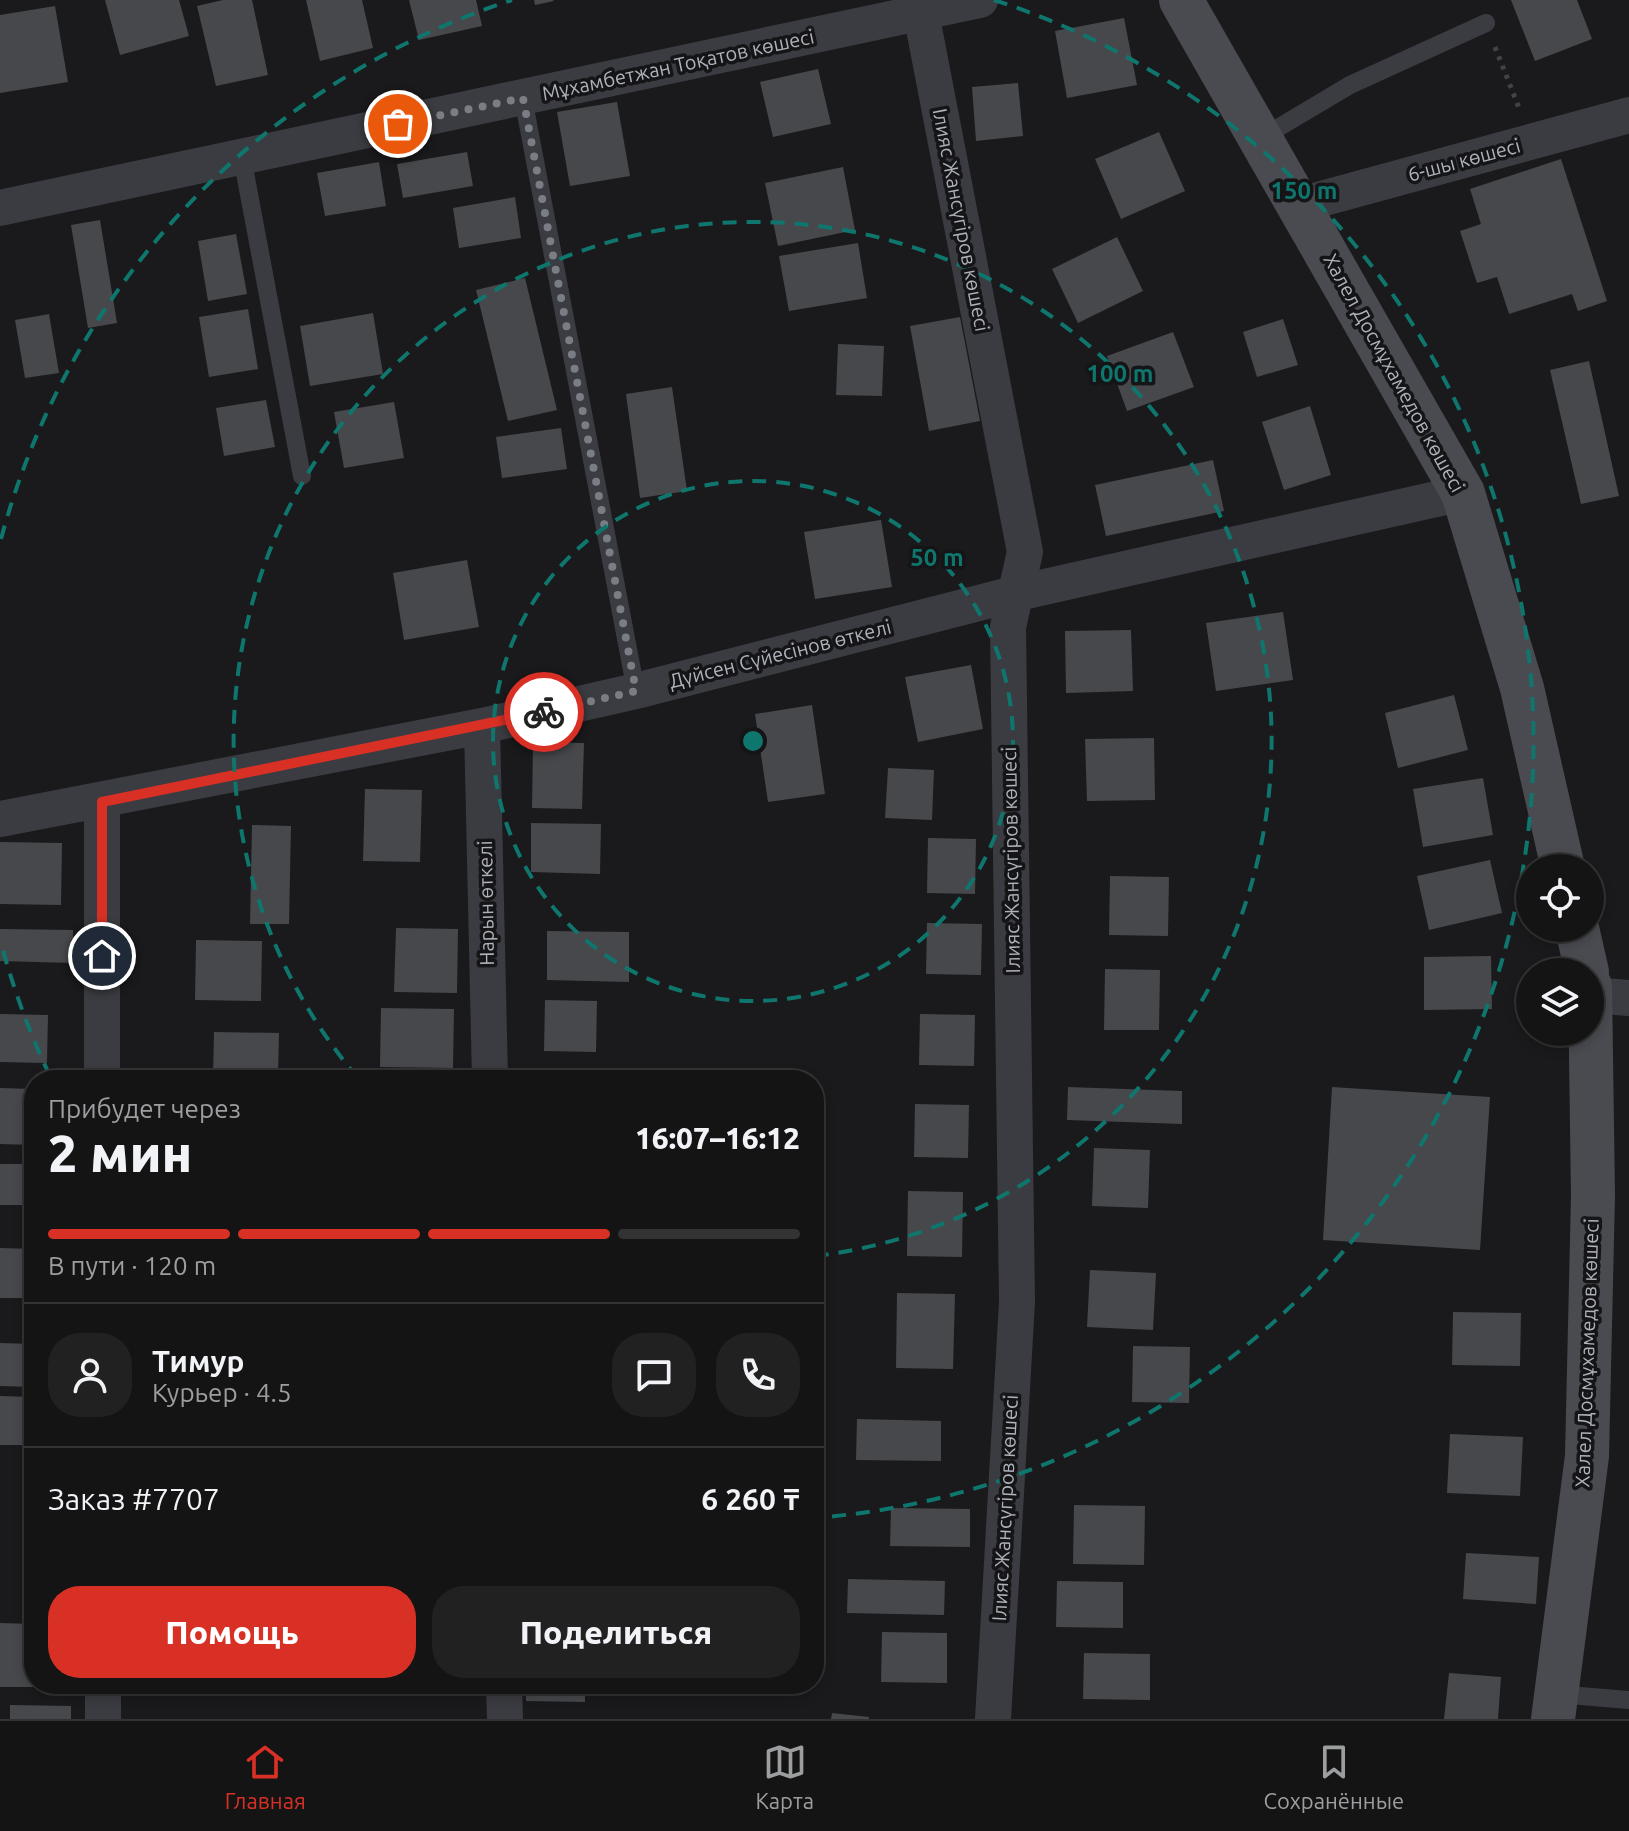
<!DOCTYPE html>
<html lang="ru">
<meta charset="utf-8">
<style>
:root{--surface:#141415;--page:#212122;--text:#f1f3f6;--muted:#9d9ea0;--line:#333334;--accent:#d93025}
body{margin:0;font-family:Ubuntu,sans-serif;background:var(--page);color:var(--text);height:100vh;display:flex;flex-direction:column;font-size:30px;white-space:nowrap}
*{box-sizing:border-box;margin:0}
p{font-size:26px;color:var(--muted)}
.icon{flex:none;width:44px;height:44px;fill:none;stroke:currentColor;stroke-width:2;stroke-linecap:round;stroke-linejoin:round}
.map{position:relative;flex:1;overflow:hidden}
.sheet{position:absolute;left:24px;top:1070px;width:800px;height:624px;display:flex;flex-direction:column;background:var(--surface);border-radius:32px;box-shadow:0 4px 12px #0003,0 0 0 2px var(--line)}
.sheet>*{flex:none}
.buttons{position:absolute;left:1516px;top:854px;display:grid;gap:16px}
.buttons a{display:grid;place-items:center;width:88px;height:88px;border-radius:50%;background:var(--surface);box-shadow:0 4px 12px #0003,0 0 0 2px var(--line);font-size:40px}
.pin{position:absolute;display:grid;place-items:center;width:68px;height:68px;color:#fff;margin:-34px;border:4px solid #fff;border-radius:50%;box-shadow:0 2px 8px #0007}
.courier{position:absolute;display:grid;place-items:center;width:80px;height:80px;margin:-40px;border:6px solid #d93025;border-radius:50%;background:#fff;color:#222;box-shadow:0 2px 10px #0007}
.headline em{font-style:normal;font-weight:800}
.headline div{display:flex;flex-direction:column-reverse}
.headline{display:flex;align-items:center;justify-content:space-between;height:136px;padding:0 24px}
h1{font-size:52px;font-weight:800;line-height:60px}
.bar{display:grid;grid-template-columns:repeat(4,1fr);gap:12px 8px;align-content:center;height:96px;padding:0 24px}
.bar i{height:10px;border-radius:6px;background:var(--line)}
.bar .on{background:var(--accent)}
.bar p{grid-column:span 4}
.line{display:flex;align-items:center;gap:20px;padding:0 24px;border-top:2px solid var(--line)}
.line div{flex:1}
.round{display:grid;place-items:center;flex:none;width:84px;height:84px;border-radius:32px;background:var(--page)}
.cta{display:flex;gap:16px;margin-top:auto;padding:16px 24px}
.cta a{flex:1;height:92px;border-radius:32px;background:var(--accent);color:#fff;font-size:32px;font-weight:800;line-height:92px;text-align:center}
.cta a+a{background:var(--page);color:var(--text)}
.dock{display:flex;justify-content:space-around;align-items:center;height:112px;border-top:2px solid var(--line);background:var(--surface);font-size:22px;color:var(--muted)}
.dock a{display:grid;justify-items:center;gap:4px}
.dock .on{color:var(--accent)}
.map>svg:first-child{display:block}
</style>
<div class="map">
<svg width="1629" height="1719" viewBox="0 0 1629 1719">
<rect width="100%" height="100%" fill="#1a1a1c"/>
<!-- building -->
<path fill="#47484c" d="M 105,0 L 179,0 L 189,36 L 120,55 Z
M 223,0 L 252,0 L 268,75 L 216,86 L 197,6 Z
M 306,0 L 362,0 L 373,48 L 320,61 Z
M 409,0 L 476,0 L 482,26 L 419,40 Z
M 534,0 L 553,0 L 554,1 L 535,5 Z
M 1511,0 L 1577,0 L 1592,39 L 1535,61 Z
M 55,6 L 68,82 L 0,93 L 0,15 Z
M 1124,18 L 1137,85 L 1067,98 L 1055,31 Z
M 818,69 L 831,124 L 773,137 L 760,82 Z
M 1018,83 L 1023,136 L 976,141 L 972,87 Z
M 617,102 L 630,176 L 570,186 L 557,112 Z
M 1159,132 L 1185,191 L 1121,219 L 1095,159 Z
M 467,152 L 473,186 L 403,198 L 397,164 Z
M 1561,159 L 1607,301 L 1578,311 L 1572,294 L 1509,314 L 1497,277 L 1477,283 L 1460,231 L 1481,224 L 1470,189 Z
M 379,162 L 386,206 L 325,216 L 317,173 Z
M 843,167 L 855,230 L 778,246 L 765,183 Z
M 515,197 L 521,238 L 459,248 L 453,208 Z
M 100,220 L 117,323 L 88,328 L 71,225 Z
M 236,234 L 247,294 L 208,301 L 198,241 Z
M 1117,237 L 1143,291 L 1078,323 L 1052,269 Z
M 858,243 L 867,298 L 789,311 L 779,256 Z
M 525,278 L 557,410 L 508,421 L 476,290 Z
M 248,309 L 258,369 L 209,377 L 199,317 Z
M 373,313 L 383,374 L 310,386 L 300,326 Z
M 49,314 L 59,373 L 25,378 L 15,320 Z
M 960,317 L 980,421 L 929,431 L 910,326 Z
M 1283,319 L 1298,365 L 1257,377 L 1243,332 Z
M 1173,332 L 1194,387 L 1127,411 L 1107,356 Z
M 838,344 L 884,346 L 882,396 L 836,395 Z
M 1589,361 L 1619,496 L 1581,504 L 1550,370 Z
M 672,387 L 687,491 L 640,498 L 626,394 Z
M 266,400 L 275,447 L 224,456 L 216,408 Z
M 394,402 L 404,458 L 344,468 L 334,412 Z
M 1310,406 L 1331,475 L 1284,490 L 1262,422 Z
M 561,428 L 567,469 L 502,478 L 496,437 Z
M 1213,460 L 1224,511 L 1106,536 L 1095,485 Z
M 881,520 L 892,587 L 815,599 L 804,532 Z
M 467,560 L 479,627 L 404,640 L 393,573 Z
M 1283,612 L 1293,680 L 1216,691 L 1206,623 Z
M 1131,630 L 1133,691 L 1066,693 L 1065,631 Z
M 971,665 L 983,729 L 918,742 L 905,677 Z
M 1454,695 L 1468,750 L 1398,768 L 1385,713 Z
M 812,705 L 825,794 L 768,802 L 755,714 Z
M 1154,738 L 1155,800 L 1087,801 L 1085,739 Z
M 533,742 L 584,743 L 582,809 L 532,808 Z
M 888,768 L 934,770 L 932,820 L 885,818 Z
M 1483,778 L 1493,835 L 1423,847 L 1413,789 Z
M 365,789 L 422,790 L 420,862 L 363,861 Z
M 531,823 L 601,824 L 600,874 L 531,872 Z
M 252,825 L 291,826 L 289,924 L 250,924 Z
M 928,838 L 976,839 L 975,894 L 927,893 Z
M 0,842 L 62,843 L 61,905 L 0,904 Z
M 1490,860 L 1502,913 L 1429,930 L 1417,876 Z
M 1110,876 L 1169,877 L 1168,936 L 1109,935 Z
M 927,923 L 982,924 L 981,975 L 926,974 Z
M 396,928 L 458,929 L 457,993 L 394,992 Z
M 0,929 L 73,930 L 73,963 L 0,961 Z
M 547,931 L 629,932 L 629,982 L 547,980 Z
M 196,940 L 262,941 L 261,1001 L 195,1000 Z
M 1491,956 L 1492,1009 L 1424,1010 L 1424,957 Z
M 1105,969 L 1160,970 L 1159,1030 L 1104,1030 Z
M 545,1000 L 597,1001 L 596,1052 L 544,1051 Z
M 381,1008 L 454,1009 L 453,1068 L 380,1067 Z
M 0,1014 L 48,1015 L 47,1063 L 0,1062 Z
M 920,1014 L 975,1015 L 974,1066 L 919,1065 Z
M 214,1032 L 279,1033 L 278,1076 L 213,1075 Z
M 1068,1087 L 1182,1091 L 1182,1124 L 1067,1120 Z
M 1332,1087 L 1490,1097 L 1480,1250 L 1323,1240 Z
M 0,1088 L 34,1089 L 34,1145 L 0,1144 Z
M 915,1104 L 969,1105 L 968,1158 L 914,1157 Z
M 1094,1148 L 1150,1150 L 1148,1208 L 1092,1206 Z
M 0,1164 L 34,1164 L 34,1205 L 0,1205 Z
M 908,1191 L 963,1192 L 962,1257 L 907,1256 Z
M 0,1248 L 34,1249 L 34,1298 L 0,1298 Z
M 1090,1270 L 1156,1273 L 1153,1330 L 1087,1327 Z
M 897,1293 L 955,1294 L 953,1369 L 896,1368 Z
M 1453,1312 L 1521,1313 L 1520,1366 L 1452,1365 Z
M 0,1343 L 34,1344 L 34,1387 L 0,1386 Z
M 1133,1346 L 1190,1347 L 1189,1403 L 1132,1402 Z
M 0,1396 L 34,1397 L 34,1445 L 0,1445 Z
M 857,1419 L 941,1421 L 941,1461 L 856,1460 Z
M 1450,1434 L 1523,1437 L 1520,1496 L 1447,1493 Z
M 1074,1505 L 1145,1506 L 1144,1565 L 1073,1564 Z
M 891,1508 L 970,1509 L 970,1547 L 890,1546 Z
M 1466,1553 L 1539,1557 L 1536,1604 L 1463,1599 Z
M 848,1579 L 945,1581 L 944,1615 L 847,1613 Z
M 1057,1581 L 1123,1582 L 1123,1628 L 1056,1627 Z
M 0,1623 L 34,1624 L 34,1684 L 37,1687 L 0,1687 Z
M 882,1632 L 947,1633 L 947,1683 L 881,1682 Z
M 1084,1653 L 1150,1654 L 1150,1700 L 1083,1699 Z
M 1449,1673 L 1501,1677 L 1498,1719 L 1444,1719 Z
M 526,1684 L 585,1684 L 585,1702 L 526,1701 Z
M 10,1705 L 71,1706 L 71,1719 L 10,1719 Z
M 832,1713 L 869,1717 L 869,1719 L 831,1719 Z"/>
<g fill="none" stroke-linecap="round" stroke-linejoin="round">
<!-- path -->
<path stroke="#414348" stroke-width="5" stroke-dasharray="4 6" stroke-linecap="butt" d="M 1495,47 L 1519,108"/>
<!-- lane -->
<path stroke="#3b3c41" stroke-width="18" d="M 523,98 L 636,691
M 1261,138 L 1350,85 L 1486,23
M 242,157 L 302,476
M 1556,1694 L 1629,1700"/>
<!-- street -->
<path stroke="#3b3c41" stroke-width="36" d="M 921,13 L 1025,552 L 1008,627 L 1017,1302 L 993,1719
M 1299,205 L 1629,115
M 0,208 L 980,0
M 482,726 L 490,1080
M 102,802 L 102,1080
M 0,819 L 482,726 L 636,691 L 1018,593 L 1463,493
M 1592,995 L 1629,998
M 103,1684 L 103,1719
M 504,1684 L 505,1719"/>
<!-- secondary -->
<path stroke="#494b50" stroke-width="44" d="M 1181,0 L 1463,493 L 1522,688 L 1563,868
M 1577,928 L 1587,972
M 1553,1719 L 1587,1456 L 1593,1195 L 1590,986"/>
</g>
<g fill="none" stroke-linecap="round" stroke-linejoin="round">
<!-- done -->
<path stroke="#7a7d83" stroke-width="8" stroke-dasharray="0 14.4" d="M 398,124 L 523,98 L 636,691 L 544,712"/>
<!-- route -->
<path stroke="#d93025" stroke-width="10" d="M 102,956 L 102,802 L 544,712"/>
</g>
<!-- distance rings -->
<g fill="none" stroke="#0f766e" stroke-width="4" stroke-dasharray="14 10">
<circle cx="753" cy="741" r="260"/>
<path d="M358 1078A519 519 0 1 1 816 1256"/>
<path d="M50 1076A779 779 0 0 1 1 943M1 539A779 779 0 0 1 512 0M994 0A779 779 0 0 1 814 1518"/>
</g>
<g text-anchor="middle" stroke-width="7" stroke-linejoin="round" paint-order="stroke">
<!-- street labels -->
<g font-size="20" fill="#aeb2ba" stroke="#151517">
<text transform="translate(678 65) rotate(-12)" y="7">Мұхамбетжан Тоқатов көшесі</text>
<text transform="translate(1464 160) rotate(-15)" y="7">6-шы көшесі</text>
<text transform="translate(961 220) rotate(79)" y="7">Ілияс Жансүгіров көшесі</text>
<text transform="translate(1394 373) rotate(61)" y="7">Халел Досмұхамедов көшесі</text>
<text transform="translate(780 654) rotate(-14)" y="7">Дүйсен Сүйесінов өткелі</text>
<text transform="translate(1011 860) rotate(-91)" y="7">Ілияс Жансүгіров көшесі</text>
<text transform="translate(486 903) rotate(-91)" y="7">Нарын өткелі</text>
<text transform="translate(1587 1353) rotate(-88)" y="7">Халел Досмұхамедов көшесі</text>
<text transform="translate(1005 1508) rotate(-87)" y="7">Ілияс Жансүгіров көшесі</text>
</g>
</g>
<circle cx="753" cy="741" r="12" fill="#0f766e" stroke="#151517" stroke-width="4"/>
<g font-size="24" text-anchor="middle" font-weight="bold" fill="#0f766e" stroke="#151517" stroke-width="7" stroke-linejoin="round" paint-order="stroke">
<text x="1304" y="199">150 m</text>
<text x="1120" y="382">100 m</text>
<text x="937" y="566">50 m</text>
</g>
</svg>
<div class="buttons">
<a><svg class="icon" aria-label="locate" viewBox="0 0 24 24"><circle cx="12" cy="12" r="6"/><path d="M12 2v4M12 18v4M2 12h4M18 12h4"/></svg></a>
<a><svg class="icon" aria-label="layers" viewBox="0 0 24 24"><path d="M12 4l9 5-9 5-9-5zM3 14l9 5 9-5"/></svg></a>
</div>
<div class="pin" style="left:398px;top:124px;background:#ea580c"><svg class="icon" aria-label="bag" viewBox="0 0 24 24"><path d="M5 8h14l-1 12H6zM9 8a3 3 0 0 1 6 0"/></svg></div>
<div class="pin" style="left:102px;top:956px;background:#1f2937"><svg class="icon" aria-label="home" viewBox="0 0 24 24"><path d="M3 11l9-7 9 7M6 9v11h12V9"/></svg></div>
<div class="courier" style="left:544px;top:712px"><svg class="icon" aria-label="bike" viewBox="0 0 24 24"><circle cx="6" cy="16" r="4"/><circle cx="18" cy="16" r="4"/><path d="M6 16l4-8h5l3 8M10 8l3 8H6M13 5h3"/></svg></div>
<section class="sheet">
<div class="headline"><div><h1>2 мин</h1><p>Прибудет через</p></div><em>16:07–16:12</em></div>
<div class="bar"><i class="on"></i><i class="on"></i><i class="on"></i><i></i><p>В пути · 120 m</p></div>
<div class="line" style="height:144px"><a class="round"><svg class="icon" aria-label="person" viewBox="0 0 24 24"><circle cx="12" cy="8" r="4"/><path d="M4 21q1-7 8-7t8 7"/></svg></a><div><b>Тимур</b><p>Курьер · 4.5</p></div><a class="round"><svg class="icon" aria-label="chat" viewBox="0 0 24 24"><path d="M4 5h16v11H9l-5 4z"/></svg></a><a class="round"><svg class="icon" aria-label="phone" viewBox="0 0 24 24"><path d="M5 4h4l2 5-3 2q2 4 5 5l2-3 5 2v4C11 20 4 13 5 4z"/></svg></a></div>
<div class="line" style="height:104px"><div>Заказ #7707</div><b>6 260 ₸</b></div>
<div class="cta"><a>Помощь</a><a>Поделиться</a></div>
</section>
</div>
<nav class="dock">
<a class="on"><svg class="icon" aria-label="home" viewBox="0 0 24 24"><path d="M3 11l9-7 9 7M6 9v11h12V9"/></svg>Главная</a>
<a><svg class="icon" aria-label="map" viewBox="0 0 24 24"><path d="M3 6l6-2 6 2 6-2v14l-6 2-6-2-6 2zM9 4v14M15 6v14"/></svg>Карта</a>
<a><svg class="icon" aria-label="saved" viewBox="0 0 24 24"><path d="M7 4h10v16l-5-4-5 4z"/></svg>Сохранённые</a>
</nav>
